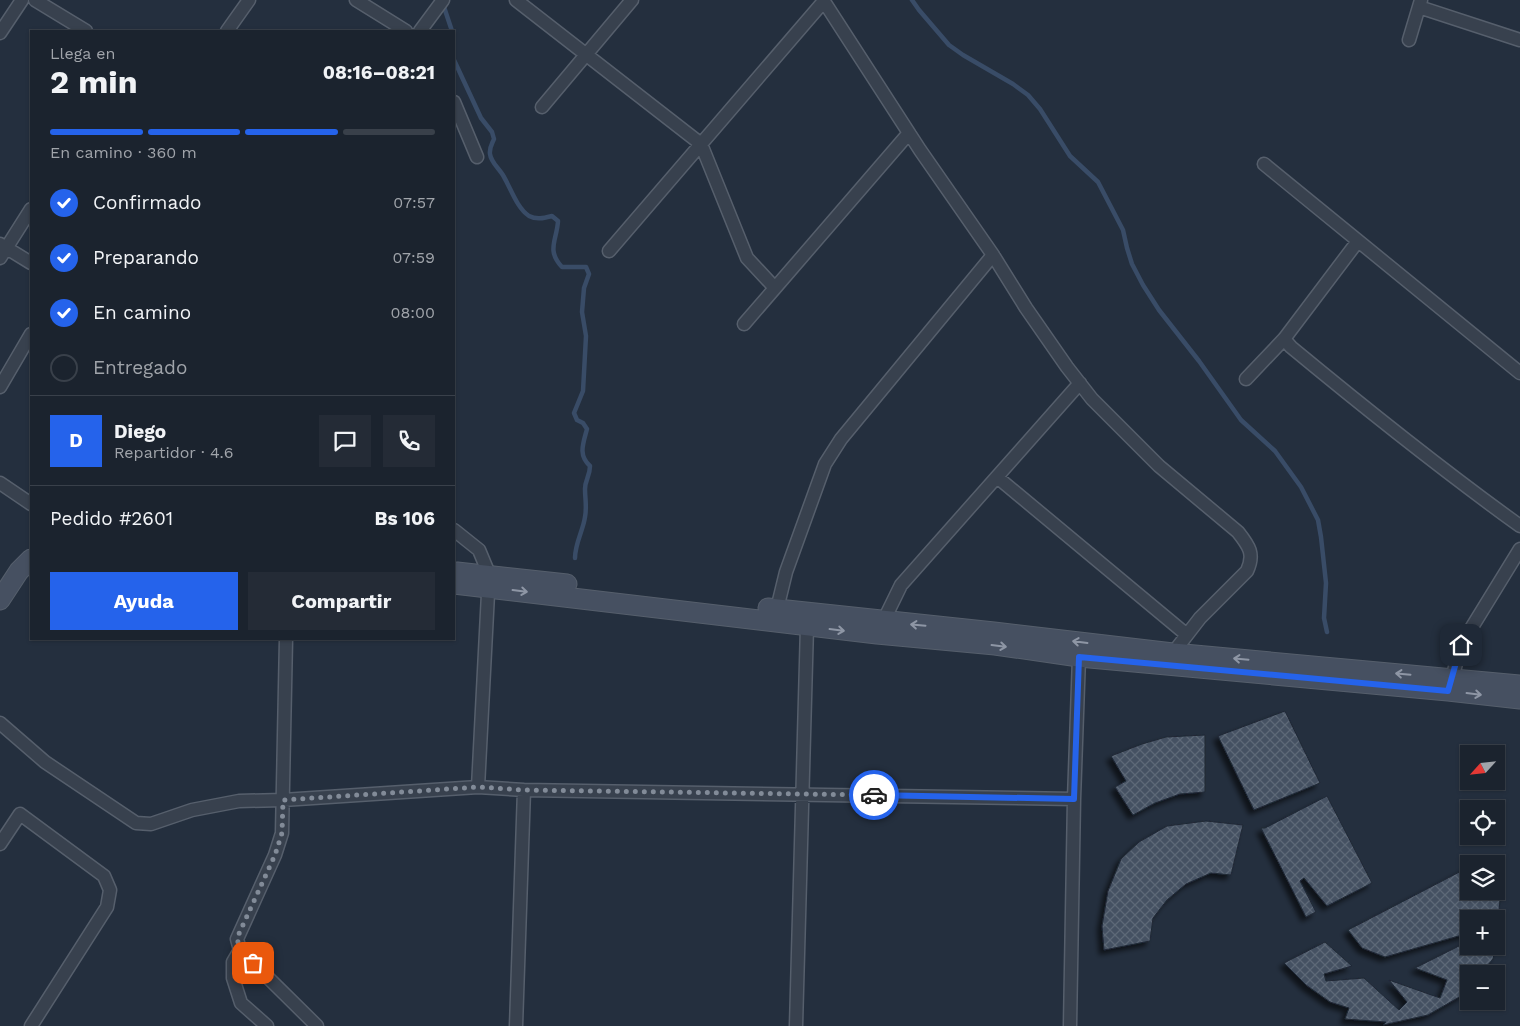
<!DOCTYPE html>
<html lang="es">
<meta charset="utf-8">
<style>
:root{--surface:#1b232e;--page:#242b36;--text:#f1f3f6;--muted:#a0a4aa;--line:#39404a;--accent:#2563eb}
body{margin:0;font-family:"Work Sans",sans-serif;background:var(--page);color:var(--text);height:100vh;display:flex;flex-direction:column;font-size:19px;white-space:nowrap}
*{box-sizing:border-box;margin:0}
p{font-size:16px;color:var(--muted)}
.icon{flex:none;width:28px;height:28px;fill:none;stroke:currentColor;stroke-width:2;stroke-linecap:round;stroke-linejoin:round}
.map{position:relative;flex:1;overflow:hidden}
.drawer{position:absolute;left:30px;top:30px;width:425px;height:610px;display:flex;flex-direction:column;background:var(--surface);border-radius:0px;box-shadow:0 1px 4px #0004,0 0 0 1px var(--line)}
.drawer>*{flex:none}
.needle{width:32px;rotate:243deg}
.controls{position:absolute;left:1460px;top:745px;display:grid;gap:10px}
.controls a{display:grid;place-items:center;width:45px;height:45px;border-radius:0px;background:var(--surface);box-shadow:0 1px 4px #0004,0 0 0 1px var(--line);font-size:25px}
.pin{position:absolute;display:grid;place-items:center;width:42px;height:42px;color:#fff;margin:-21px;border-radius:10px;box-shadow:0 2px 8px #0006}
.courier{position:absolute;display:grid;place-items:center;width:50px;height:50px;margin:-25px;border:4px solid #2563eb;border-radius:50%;background:#fff;color:#222;box-shadow:0 1px 6px #0007}
.overview em{font-style:normal;font-weight:700}
.overview div{display:flex;flex-direction:column-reverse}
.overview{display:flex;align-items:center;justify-content:space-between;height:85px;padding:0 20px}
h1{font-size:32px;font-weight:700;line-height:38px}
.bar{display:grid;grid-template-columns:repeat(4,1fr);gap:8px 5px;align-content:center;height:60px;padding:0 20px}
.bar i{height:6px;border-radius:4px;background:var(--line)}
.bar .current{background:var(--accent)}
.bar p{grid-column:span 4}
.line{display:flex;align-items:center;gap:12px;padding:0 20px;border-top:1px solid var(--line)}
.line div{flex:1}
.round{display:grid;place-items:center;flex:none;width:52px;height:52px;border-radius:0px;background:var(--page)}
ol{padding:0 20px;list-style:none}
li{display:flex;align-items:center;gap:15px;height:55px}
li p{margin-inline-start:auto}
li .icon{padding:5px;border-radius:50%;background:var(--accent);color:#fff;stroke-width:4}
li:last-child{color:var(--muted)}
li i{width:28px;height:28px;border:2px solid var(--line);border-radius:50%}
.cta{display:flex;gap:10px;margin-top:auto;padding:10px 20px}
.cta a{flex:1;height:58px;border-radius:0px;background:var(--accent);color:#fff;font-size:20px;font-weight:700;line-height:58px;text-align:center}
.cta a+a{background:var(--page);color:var(--text)}
.map>svg:first-child{display:block}
</style>
<div class="map">
<svg width="1520" height="1026" viewBox="0 0 1520 1026">
<defs>
<pattern id="building-cross-hatch" width="8" height="8" patternUnits="userSpaceOnUse" patternTransform="scale(1.25)"><rect width="8" height="8" fill="#455162"/><path d="M0 0l8 8M0 8l8-8" fill="none" stroke="#5d6877"/></pattern>
<filter id="shadow"><feDropShadow dx="-4.5" dy="4.5" stdDeviation="2.5" flood-color="#0009"/></filter>
</defs>
<rect width="100%" height="100%" fill="#242f3e"/>
<g fill="none" stroke-linecap="round" stroke-linejoin="round">
<!-- stream -->
<path stroke="#394c67" stroke-width="4.5" d="M 912,0 L 919,10 L 949,45 L 963,55 L 1013,84 L 1028,95 L 1040,109 L 1070,156 L 1098,182 L 1123,230 L 1127,248 L 1132,264 L 1143,285 L 1159,310 L 1199,361 L 1241,420 L 1275,451 L 1301,487 L 1318,520 L 1321,537 L 1326,583 L 1324,618 L 1327,632
M 443,4 L 452,31
M 454,60 L 481,118 L 492,132 L 494,139 C 492,144 489,148 490,154 C 491,163 500,169 504,177 C 511,189 517,208 529,216 C 537,220 544,218 552,216 L 558,221 C 557,240 546,250 562,267 L 586,267 L 589,274 L 584,288 L 582,312 L 586,336 L 583,391 L 574,413 L 577,420 L 583,423 L 587,429 C 583,444 578,455 590,466 C 590,476 585,480 585,489 C 585,498 587,507 585,517 C 583,531 575,543 575,558"/>
</g>
<!-- building -->
<path fill="url(#building-cross-hatch)" stroke="#1f2835" filter="url(#shadow)" d="M 1285,711 L 1320,783 L 1254,810 L 1218,736 Z
M 1205,735 L 1205,792 L 1180,794 L 1155,803 L 1133,815 L 1115,787 L 1126,781 L 1111,756 L 1142,744 L 1166,737 Z
M 1327,796 L 1372,883 L 1327,906 L 1304,878 L 1300,881 L 1316,912 L 1306,917 L 1261,828 L 1265,828 Z
M 1206,821 L 1243,825 L 1231,875 L 1211,873 L 1186,884 L 1167,900 L 1153,918 L 1150,941 L 1104,950 L 1102,926 L 1108,891 L 1121,859 L 1139,842 L 1167,826 Z
M 1469,867 L 1469,891 L 1501,891 L 1498,919 L 1469,919 L 1469,933 L 1385,957 L 1362,948 L 1348,930 Z
M 1469,941 L 1469,946 L 1498,946 L 1494,954 L 1493,959 L 1480,974 L 1469,974 L 1469,987 L 1461,996 L 1428,1015 L 1383,1025 L 1386,1022 L 1345,1019 L 1349,1008 L 1330,1002 L 1306,985 L 1284,963 L 1325,942 L 1352,966 L 1324,974 L 1326,981 L 1364,978 L 1399,1010 L 1407,1002 L 1389,980 L 1440,998 L 1447,980 L 1415,968 Z"/>
<g fill="none" stroke-linecap="round" stroke-linejoin="round">
<defs>
<path id="street" d="M 35,0 L 86,31
M 356,0 L 406,31
M 516,0 L 701,144 L 747,258 L 775,288
M 823,0 L 920,150 L 993,255 L 1026,308 L 1067,367 L 1092,399 L 1159,466 L 1238,532 C 1249,546 1255,554 1247,571 L 1200,618 L 1173,653
M 1419,7 L 1520,40
M 227,31 L 249,0
M 420,31 L 443,0
M 0,33 L 22,0
M 1409,40 L 1421,0
M 454,102 L 477,157
M 542,107 L 632,0
M 1264,164 L 1520,373
M 0,244 L 31,263
M 609,251 L 824,1
M 0,258 L 31,209
M 744,324 L 909,133
M 1284,339 L 1291,347 C 1366,409 1441,469 1520,526
M 1246,379 L 1284,339 L 1358,241
M 0,387 L 31,334
M 997,477 L 1187,635
M 0,483 L 31,504
M 454,530 L 479,550 L 489,574 L 478,787
M 777,609 L 786,572 L 825,464 L 841,439 L 993,255
M 881,626 L 901,585 L 1080,383
M 286,639 L 282,833 L 275,855 L 237,939 L 240,950 L 317,1026
M 1450,686 L 1461,645 L 1520,549
M 0,723 L 45,762 L 136,823 L 151,824 L 192,810 L 239,801 L 283,800 L 478,787 L 524,790 L 1074,799
M 0,844 L 20,814 L 104,876 L 110,890 L 107,907 L 31,1026
M 240,950 L 233,962 L 233,978 L 241,1003 L 267,1026
M 516,1026 L 524,790
M 796,1026 L 807,626
M 1070,1026 L 1074,799 L 1079,657"/>
<path id="secondary" d="M 457,572 L 567,584
M 454,584 L 877,634 L 995,645 L 1079,657 L 1448,691 L 1520,699
M 0,600 L 19,571 L 31,559
M 768,608 L 994,632 L 1173,653 L 1520,685"/>
</defs>
<!-- street casing -->
<use href="#street" stroke="#565f6c" stroke-width="15"/>
<!-- secondary casing -->
<use href="#secondary" stroke="#565f6c" stroke-width="21"/>
<!-- street -->
<use href="#street" stroke="#38414e" stroke-width="12"/>
<!-- secondary -->
<use href="#secondary" stroke="#465061" stroke-width="19"/>
</g>
<!-- one-way arrows -->
<defs><path id="oneway-shaft" d="M-6 0H5M1.5-3L5.5 0L1.5 3" fill="none" stroke-width="1.6" stroke-linecap="round" stroke-linejoin="round" transform="scale(1.25)"/></defs>
<g stroke="#8e96a5">
<use href="#oneway-shaft" transform="translate(520 591) rotate(7)"/>
<use href="#oneway-shaft" transform="translate(918 625) rotate(-175)"/>
<use href="#oneway-shaft" transform="translate(837 630) rotate(7)"/>
<use href="#oneway-shaft" transform="translate(1080 642) rotate(-173)"/>
<use href="#oneway-shaft" transform="translate(999 646) rotate(7)"/>
<use href="#oneway-shaft" transform="translate(1241 659) rotate(-175)"/>
<use href="#oneway-shaft" transform="translate(1403 674) rotate(-175)"/>
<use href="#oneway-shaft" transform="translate(1474 694) rotate(7)"/>
</g>
<g fill="none" stroke-linecap="round" stroke-linejoin="round">
<!-- done -->
<path stroke="#828b98" stroke-width="5" stroke-dasharray="0 9" d="M 253,963 L 240,950 L 237,938 L 275,855 L 282,833 L 283,800 L 478,787 L 524,790 L 874,795"/>
<!-- route -->
<path stroke="#2563eb" stroke-width="6" d="M 874,795 L 1074,799 L 1079,657 L 1448,691 L 1461,645"/>
</g>
</svg>
<div class="controls">
<a><svg class="needle" viewBox="-14 -14 28 28"><path d="M0-13l5 13h-10z" fill="#e53935"/><path d="M0 13l5-13h-10z" fill="#a0a4aa"/></svg></a>
<a><svg class="icon" aria-label="locate" viewBox="0 0 24 24"><circle cx="12" cy="12" r="6"/><path d="M12 2v4M12 18v4M2 12h4M18 12h4"/></svg></a>
<a><svg class="icon" aria-label="layers" viewBox="0 0 24 24"><path d="M12 4l9 5-9 5-9-5zM3 14l9 5 9-5"/></svg></a>
<a>+</a>
<a>−</a>
</div>
<div class="pin" style="left:253px;top:963px;background:#ea580c"><svg class="icon" aria-label="bag" viewBox="0 0 24 24"><path d="M5 8h14l-1 12H6zM9 8a3 3 0 0 1 6 0"/></svg></div>
<div class="pin" style="left:1461px;top:645px;background:#1f2937"><svg class="icon" aria-label="home" viewBox="0 0 24 24"><path d="M3 11l9-7 9 7M6 9v11h12V9"/></svg></div>
<div class="courier" style="left:874px;top:795px"><svg class="icon" aria-label="car" viewBox="0 0 24 24"><path d="M5 17H2v-5l4-1 3-4h7l3 4 3 1v5h-3M9 17h6M6 11h13"/><circle cx="7" cy="17" r="2"/><circle cx="17" cy="17" r="2"/></svg></div>
<section class="drawer">
<div class="overview"><div><h1>2 min</h1><p>Llega en</p></div><em>08:16–08:21</em></div>
<div class="bar"><i class="current"></i><i class="current"></i><i class="current"></i><i></i><p>En camino · 360 m</p></div>
<ol>
<li><svg class="icon" aria-label="check" viewBox="0 0 24 24"><path d="M5 12l5 5 9-10"/></svg>Confirmado<p>07:57</p></li>
<li><svg class="icon" aria-label="check" viewBox="0 0 24 24"><path d="M5 12l5 5 9-10"/></svg>Preparando<p>07:59</p></li>
<li><svg class="icon" aria-label="check" viewBox="0 0 24 24"><path d="M5 12l5 5 9-10"/></svg>En camino<p>08:00</p></li>
<li><i></i>Entregado</li>
</ol>
<div class="line" style="height:90px"><b class="round" style="background:var(--accent);color:#fff">D</b><div><b>Diego</b><p>Repartidor · 4.6</p></div><a class="round"><svg class="icon" aria-label="chat" viewBox="0 0 24 24"><path d="M4 5h16v11H9l-5 4z"/></svg></a><a class="round"><svg class="icon" aria-label="phone" viewBox="0 0 24 24"><path d="M5 4h4l2 5-3 2q2 4 5 5l2-3 5 2v4C11 20 4 13 5 4z"/></svg></a></div>
<div class="line" style="height:65px"><div>Pedido #2601</div><b>Bs 106</b></div>
<div class="cta"><a>Ayuda</a><a>Compartir</a></div>
</section>
</div>
